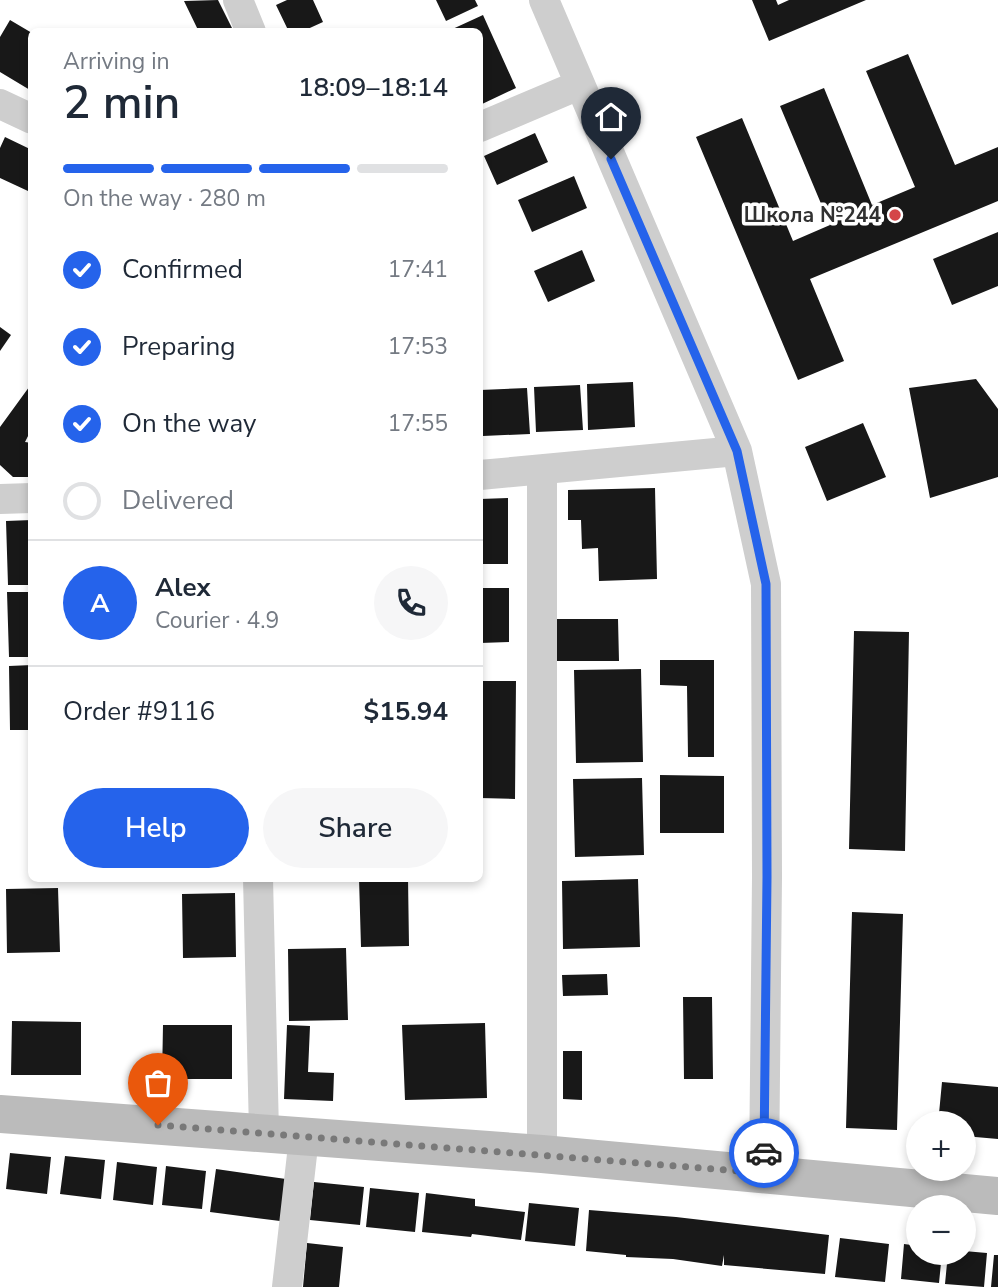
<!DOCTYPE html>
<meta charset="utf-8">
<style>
:root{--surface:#fff;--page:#f6f6f7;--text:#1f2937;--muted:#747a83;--line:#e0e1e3;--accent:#2563eb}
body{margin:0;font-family:"Nunito Sans",sans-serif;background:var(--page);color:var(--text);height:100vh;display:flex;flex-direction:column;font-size:26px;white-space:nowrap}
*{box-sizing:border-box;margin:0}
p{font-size:23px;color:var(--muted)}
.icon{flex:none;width:38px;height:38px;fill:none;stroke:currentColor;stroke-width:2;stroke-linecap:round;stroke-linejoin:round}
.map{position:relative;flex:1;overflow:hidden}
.panel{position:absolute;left:28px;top:28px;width:455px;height:854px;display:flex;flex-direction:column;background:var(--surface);border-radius:10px;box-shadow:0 4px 10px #0003}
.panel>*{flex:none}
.controls{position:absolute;left:906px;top:1111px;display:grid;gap:14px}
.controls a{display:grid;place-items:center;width:70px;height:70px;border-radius:50%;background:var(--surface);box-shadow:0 4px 10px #0003;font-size:35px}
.pin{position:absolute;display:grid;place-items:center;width:60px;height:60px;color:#fff;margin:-72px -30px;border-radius:50% 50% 50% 0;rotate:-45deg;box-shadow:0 0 7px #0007}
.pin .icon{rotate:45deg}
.courier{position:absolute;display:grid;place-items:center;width:70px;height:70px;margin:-35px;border:5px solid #2563eb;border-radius:50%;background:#fff;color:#222;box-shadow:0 2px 9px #0007}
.overview em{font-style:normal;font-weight:600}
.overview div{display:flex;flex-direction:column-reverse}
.overview{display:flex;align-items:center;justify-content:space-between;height:119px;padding:0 35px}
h1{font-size:46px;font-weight:600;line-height:52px}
.bar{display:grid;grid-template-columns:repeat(4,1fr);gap:10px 7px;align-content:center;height:84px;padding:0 35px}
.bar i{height:9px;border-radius:5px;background:var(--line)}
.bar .on{background:var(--accent)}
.bar p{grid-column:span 4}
.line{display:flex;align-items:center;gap:18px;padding:0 35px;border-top:2px solid var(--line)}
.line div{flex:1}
.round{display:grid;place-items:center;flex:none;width:74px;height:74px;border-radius:37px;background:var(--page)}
ol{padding:0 35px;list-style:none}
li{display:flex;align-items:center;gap:21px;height:77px}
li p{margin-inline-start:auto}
li .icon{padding:7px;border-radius:50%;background:var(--accent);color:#fff;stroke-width:4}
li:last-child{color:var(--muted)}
li i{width:38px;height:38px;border:4px solid var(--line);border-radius:50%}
.primary-button{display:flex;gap:14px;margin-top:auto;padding:14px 35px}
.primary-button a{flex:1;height:80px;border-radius:42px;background:var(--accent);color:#fff;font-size:28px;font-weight:600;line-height:80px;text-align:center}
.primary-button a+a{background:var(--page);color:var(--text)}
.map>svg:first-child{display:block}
</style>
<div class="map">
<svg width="998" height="1287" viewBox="0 0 998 1287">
<rect width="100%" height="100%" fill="#fff"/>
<!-- building -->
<path fill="#181818" d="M 218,0 L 233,30 L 199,32 L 184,1 Z
M 287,0 L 313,0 L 323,22 L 301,32 L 289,32 L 276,5 Z
M 436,0 L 475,0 L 478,6 L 446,21 Z
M 752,0 L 776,0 L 778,5 L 789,0 L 866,0 L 769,41 Z
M 483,15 L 516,88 L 480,105 L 480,32 L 446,32 Z
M 10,20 L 32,33 L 30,90 L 0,72 L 0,37 Z
M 908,54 L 955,165 L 998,147 L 998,201 L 810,279 L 844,361 L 798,380 L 696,137 L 742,118 L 793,241 L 830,225 L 780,106 L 824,88 L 872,205 L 915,187 L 866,71 Z
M 535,133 L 548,162 L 497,185 L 484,156 Z
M 5,137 L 32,150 L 32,183 L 28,191 L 0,178 L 0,148 Z
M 574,176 L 587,208 L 532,232 L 518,200 Z
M 998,232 L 998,286 L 952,305 L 933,259 Z
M 582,250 L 595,281 L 548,302 L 534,271 Z
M 0,327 L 11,335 L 0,351 Z
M 976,379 L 998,409 L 998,477 L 930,498 L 909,388 Z
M 633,382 L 635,427 L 588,430 L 587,384 Z
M 32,383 L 32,428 L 25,442 L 32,443 L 32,477 L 13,477 L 0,465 L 0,427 Z
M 580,385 L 583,430 L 536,432 L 534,387 Z
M 527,388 L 530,434 L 483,436 L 480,390 Z
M 863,423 L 886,477 L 827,501 L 805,447 Z
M 655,488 L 657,579 L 599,581 L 598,548 L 582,549 L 581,520 L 568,520 L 568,490 Z
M 508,498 L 508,564 L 480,564 L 480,499 Z
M 32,520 L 32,585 L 8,585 L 6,521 Z
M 480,588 L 509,588 L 509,642 L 480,643 Z
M 7,592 L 32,592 L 32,657 L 9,657 Z
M 556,619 L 618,619 L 619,661 L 557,661 Z
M 854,631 L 909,632 L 905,851 L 849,849 Z
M 660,660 L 714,660 L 714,757 L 688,757 L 687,686 L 660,685 Z
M 32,665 L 32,730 L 10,730 L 9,666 Z
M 641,669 L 643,762 L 576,763 L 574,670 Z
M 480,681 L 516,681 L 515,799 L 480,798 Z
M 660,775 L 724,776 L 724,833 L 660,833 Z
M 642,778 L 644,855 L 575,857 L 573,779 Z
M 359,878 L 408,878 L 409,946 L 361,947 Z
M 638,879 L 640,947 L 563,949 L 562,881 Z
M 58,888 L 60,952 L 7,953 L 6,889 Z
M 235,893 L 236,957 L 183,958 L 182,894 Z
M 852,912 L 903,914 L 897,1130 L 846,1128 Z
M 346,948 L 348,1020 L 289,1021 L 288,949 Z
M 607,974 L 608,995 L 563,996 L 562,975 Z
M 683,997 L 712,997 L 713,1079 L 684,1079 Z
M 12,1021 L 81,1022 L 81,1075 L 11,1075 Z
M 485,1023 L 487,1098 L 405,1100 L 402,1025 Z
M 163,1025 L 232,1025 L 232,1079 L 162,1079 Z
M 287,1025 L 310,1026 L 308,1072 L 334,1073 L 333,1101 L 284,1099 Z
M 563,1051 L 582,1051 L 582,1100 L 563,1099 Z
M 942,1082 L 998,1087 L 998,1139 L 964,1136 L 964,1124 L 938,1124 Z
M 10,1153 L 51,1157 L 47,1194 L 6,1189 Z
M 65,1156 L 105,1160 L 101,1199 L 60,1194 Z
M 117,1162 L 157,1167 L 153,1205 L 113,1200 Z
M 166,1166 L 206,1171 L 202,1209 L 162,1205 Z
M 216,1169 L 286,1179 L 280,1221 L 210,1212 Z
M 314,1182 L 364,1187 L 360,1225 L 310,1220 Z
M 370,1188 L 419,1193 L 415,1232 L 366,1227 Z
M 426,1193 L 475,1199 L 475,1206 L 525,1212 L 521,1240 L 472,1234 L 471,1237 L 422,1232 Z
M 529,1203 L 579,1208 L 575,1246 L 525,1241 Z
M 589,1210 L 676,1217 L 829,1235 L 825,1274 L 724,1265 L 724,1255 L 722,1266 L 673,1259 L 626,1257 L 626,1255 L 586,1251 Z
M 840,1238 L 889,1244 L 885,1282 L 835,1277 Z
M 307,1243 L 343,1247 L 339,1287 L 303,1287 Z
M 904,1244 L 919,1246 L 919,1253 L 942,1253 L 939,1283 L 901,1279 Z
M 964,1251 L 987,1253 L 984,1287 L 945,1284 L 948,1253 L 964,1253 Z
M 994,1255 L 998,1255 L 998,1287 L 991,1287 Z"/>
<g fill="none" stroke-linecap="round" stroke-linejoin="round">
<!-- street -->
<path stroke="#cecece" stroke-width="30" d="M 238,0 L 251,32
M 544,0 L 737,451 L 766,584 L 767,877 L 764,1173
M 0,104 L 32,119
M 480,127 L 579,85
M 480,475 L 737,451
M 0,499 L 32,498
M 258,878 L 264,1132
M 542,1154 L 542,471
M 287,1287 L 304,1137"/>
<!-- secondary -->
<path stroke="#bbb" stroke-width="38" d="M 0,1114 L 542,1154 L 998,1196"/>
</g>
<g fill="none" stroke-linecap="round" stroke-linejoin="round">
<!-- done -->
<path stroke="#797979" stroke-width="7" stroke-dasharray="0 12.6" d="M 158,1125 L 764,1173 L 764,1153"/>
<!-- route -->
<path stroke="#2563eb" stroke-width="9" d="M 611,159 L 737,451 L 766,584 L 767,877 L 764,1153"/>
</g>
<!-- markers -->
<circle fill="#d44648" stroke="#fff" stroke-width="2.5" cx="895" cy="215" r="7"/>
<g text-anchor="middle" stroke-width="7" stroke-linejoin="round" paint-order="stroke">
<!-- poi labels -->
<g font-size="21" font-weight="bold" fill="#313131" stroke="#fff" text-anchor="end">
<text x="881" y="222">Школа №244</text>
</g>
</g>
</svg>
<div class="controls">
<a>+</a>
<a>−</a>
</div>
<div class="pin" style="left:158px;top:1125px;background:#ea580c"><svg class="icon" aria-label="bag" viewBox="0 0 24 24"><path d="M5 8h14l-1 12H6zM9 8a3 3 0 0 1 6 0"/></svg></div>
<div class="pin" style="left:611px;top:159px;background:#1f2937"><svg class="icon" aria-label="home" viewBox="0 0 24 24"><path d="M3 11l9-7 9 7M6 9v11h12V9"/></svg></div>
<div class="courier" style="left:764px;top:1153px"><svg class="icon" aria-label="car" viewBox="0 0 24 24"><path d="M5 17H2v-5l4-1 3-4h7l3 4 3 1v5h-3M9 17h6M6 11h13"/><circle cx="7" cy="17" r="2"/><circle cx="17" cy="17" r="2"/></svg></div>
<section class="panel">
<div class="overview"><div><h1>2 min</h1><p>Arriving in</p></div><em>18:09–18:14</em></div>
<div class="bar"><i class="on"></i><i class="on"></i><i class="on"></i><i></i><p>On the way · 280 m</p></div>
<ol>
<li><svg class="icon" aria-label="check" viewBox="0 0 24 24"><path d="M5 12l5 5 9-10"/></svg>Confirmed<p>17:41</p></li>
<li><svg class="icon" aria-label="check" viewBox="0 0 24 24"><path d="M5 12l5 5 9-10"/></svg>Preparing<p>17:53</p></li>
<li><svg class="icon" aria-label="check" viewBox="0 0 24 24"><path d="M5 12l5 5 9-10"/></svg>On the way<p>17:55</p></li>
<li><i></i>Delivered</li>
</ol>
<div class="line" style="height:126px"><b class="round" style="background:var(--accent);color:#fff">A</b><div><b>Alex</b><p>Courier · 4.9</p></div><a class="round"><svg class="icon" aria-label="phone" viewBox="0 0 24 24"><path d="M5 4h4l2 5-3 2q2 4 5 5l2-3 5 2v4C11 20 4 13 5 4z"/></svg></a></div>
<div class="line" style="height:91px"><div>Order #9116</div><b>$15.94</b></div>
<div class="primary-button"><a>Help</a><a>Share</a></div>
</section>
</div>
